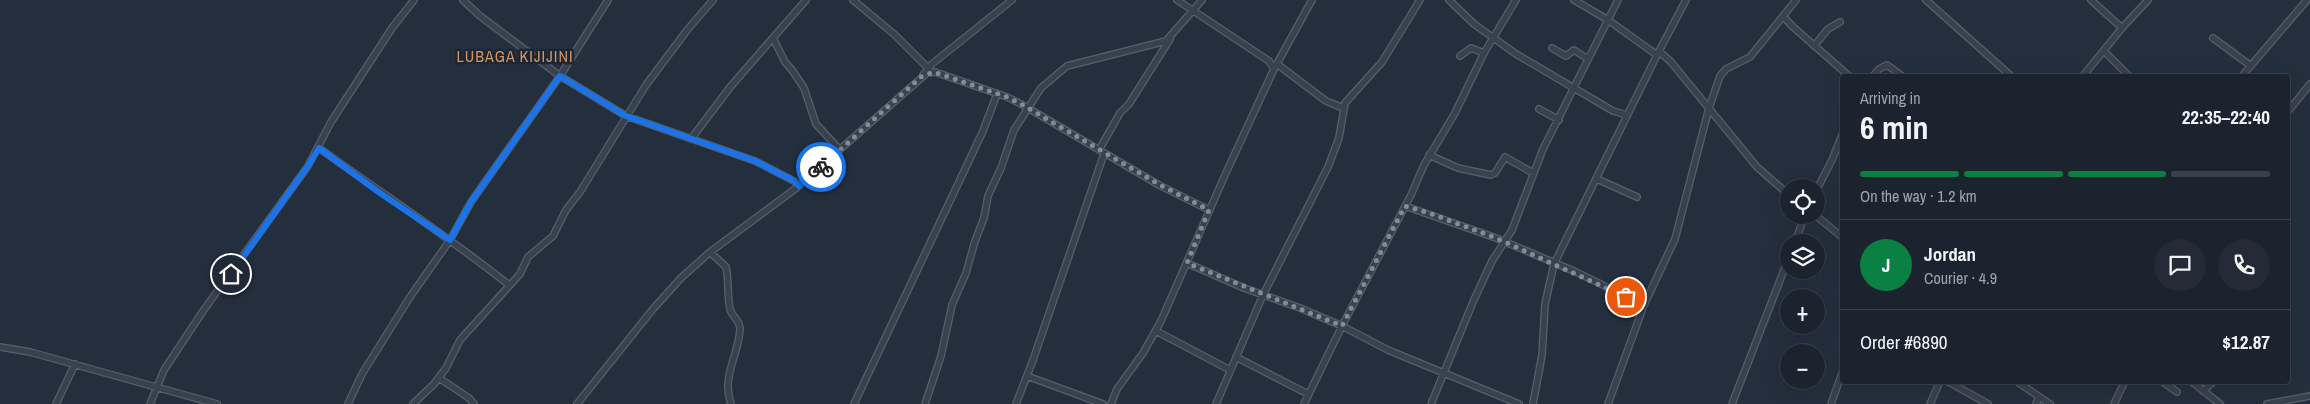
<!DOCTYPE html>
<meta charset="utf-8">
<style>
:root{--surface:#1b232e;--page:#242b36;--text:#f1f3f6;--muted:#a0a4aa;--line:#39404a;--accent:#0b8043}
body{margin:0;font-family:"Archivo Narrow",sans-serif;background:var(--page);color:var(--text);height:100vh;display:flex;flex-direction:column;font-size:19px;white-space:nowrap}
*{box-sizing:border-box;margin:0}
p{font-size:16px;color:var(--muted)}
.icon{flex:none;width:28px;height:28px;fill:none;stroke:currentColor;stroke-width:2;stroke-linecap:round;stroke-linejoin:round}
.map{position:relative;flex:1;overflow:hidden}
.panel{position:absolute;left:1840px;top:74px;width:450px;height:310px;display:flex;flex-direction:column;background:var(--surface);border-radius:5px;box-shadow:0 5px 20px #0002,0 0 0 1px var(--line)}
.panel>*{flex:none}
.buttons{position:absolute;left:1780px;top:179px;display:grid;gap:10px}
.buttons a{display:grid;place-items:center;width:45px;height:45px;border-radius:50%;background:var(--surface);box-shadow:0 5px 20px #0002,0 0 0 1px var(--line);font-size:25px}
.pin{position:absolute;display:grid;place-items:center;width:42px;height:42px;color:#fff;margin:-21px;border:2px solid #fff;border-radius:50%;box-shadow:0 1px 5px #0007}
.courier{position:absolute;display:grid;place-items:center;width:50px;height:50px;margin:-25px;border:4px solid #1a73e8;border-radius:50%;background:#fff;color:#222;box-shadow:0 1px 6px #0007}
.head em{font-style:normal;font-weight:800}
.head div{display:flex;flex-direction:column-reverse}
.head{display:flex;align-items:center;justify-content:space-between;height:85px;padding:0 20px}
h1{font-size:32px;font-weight:800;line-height:38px}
.bar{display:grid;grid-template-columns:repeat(4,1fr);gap:8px 5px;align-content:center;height:60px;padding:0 20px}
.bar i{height:6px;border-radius:4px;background:var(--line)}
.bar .current{background:var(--accent)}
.bar p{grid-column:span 4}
.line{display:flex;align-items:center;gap:12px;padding:0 20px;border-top:1px solid var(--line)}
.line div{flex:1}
.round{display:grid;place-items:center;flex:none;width:52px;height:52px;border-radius:26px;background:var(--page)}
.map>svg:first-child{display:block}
</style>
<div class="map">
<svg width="2310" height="404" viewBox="0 0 2310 404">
<rect width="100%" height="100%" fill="#242f3e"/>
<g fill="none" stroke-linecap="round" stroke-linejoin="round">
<defs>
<path id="street" d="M 463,0 L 480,16 L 560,76 L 626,116 L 755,161 L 794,181 L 799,186
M 853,0 L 895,35 L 928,68
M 1177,0 L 1269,61 L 1274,69
M 1449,0 L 1474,24 L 1516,54 L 1613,111 L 1627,115
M 1574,0 L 1608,20 L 1657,55
M 1926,0 L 2011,76
M 2091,0 L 2122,28
M 1783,16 L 1792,26 L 1849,76
M 773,38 L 785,62 L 792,70 L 804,88 L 816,124 L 840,150
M 2213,38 L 2251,66
M 1814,46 L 1828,29 L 1840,22
M 1552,48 L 1566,56 L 1574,50 L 1588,59
M 1659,51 L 1671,62 L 1757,167 L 1789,195
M 2104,51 L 2129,76
M 1460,56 L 1471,48 L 1484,53
M 1277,64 L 1326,101 L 1343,108
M 923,75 L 932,64 L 1012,0
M 1873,76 L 1879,69 L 1887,65 L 1902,76
M 2083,76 L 2122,28 L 2148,0
M 2242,76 L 2307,0
M 1539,109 L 1559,120
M 2290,109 L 2310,84
M 691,139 L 731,86 L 806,0
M 319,148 C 382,194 448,236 509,285
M 1099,150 L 1120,113 L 1129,104 L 1170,39
M 1429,155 L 1458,168 L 1491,175 L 1495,173 L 1505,157 L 1533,173
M 1597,179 L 1637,197
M 1816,191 L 1832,160 L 1842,135
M 1405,206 L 1496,238 L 1576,272 L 1644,305
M 1815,215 L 1842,237
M 1795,242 L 1805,215
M 710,252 L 726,267 C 729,280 727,295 730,309 C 732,317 740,320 740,329 C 739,355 721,376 731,404
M 1187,263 L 1244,288 L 1300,308 L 1342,326 L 1388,350 L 1519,404
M 1156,331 L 1230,370
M 0,347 L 30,352 L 217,404
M 1236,357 L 1308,394
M 1027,376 L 1103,404
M 439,378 L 469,398 L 474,404
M 1947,381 L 1988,404
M 2016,381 L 2050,404
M 2162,381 L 2177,392
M 2191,381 L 2220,404
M 2203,391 L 2214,381
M 56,404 L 75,364
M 150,404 L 164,370 L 203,311 L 308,166 L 331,122 L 392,28 L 414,0
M 348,404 L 362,374 L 410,297 L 450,240 L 471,202 L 560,76 L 608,0
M 413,404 L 434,384 L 446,368 L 460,340 L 520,274 L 528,257 L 553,236 L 566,210 L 580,192 L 646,85 L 688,29 L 713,0
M 577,404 L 653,309 L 681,278 L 710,252 L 795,189 L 927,73 L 935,72 L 1007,97 L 1021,104 L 1159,185 L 1209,210
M 854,404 L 983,131 L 997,94
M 925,404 L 941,356 L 952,305 L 966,273 L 975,241 L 984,218 L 988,196 L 1001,168 L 1014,130 L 1041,88 L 1067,66 L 1166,41 L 1202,0
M 1016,404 L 1033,360 L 1104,154
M 1111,404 L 1117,389 L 1143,353 L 1161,321 L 1225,175 L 1274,69 L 1312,0
M 1216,404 L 1263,295 L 1328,167 L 1339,138 L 1345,103 L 1382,62 L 1420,0
M 1304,404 L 1342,326 L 1411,195 L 1424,165 L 1455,113 L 1484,53 L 1516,0
M 1431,404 L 1473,302 L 1492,261 L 1512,230 L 1543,149 L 1618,0
M 1533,404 L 1542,355 L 1545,304 L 1554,264 L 1657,55 L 1686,0
M 1608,404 L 1644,305 L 1675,239 L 1709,108 L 1720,76 L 1726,69 L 1750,57 L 1796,0
M 1732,404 L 1789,257
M 1831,404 L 1842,373
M 1930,404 L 1940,381
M 2036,404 L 2039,397
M 2114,404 L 2125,381
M 2267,404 L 2310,396"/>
</defs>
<!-- street casing -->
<use href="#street" stroke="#565f6c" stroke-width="8"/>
<!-- street -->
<use href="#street" stroke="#38414e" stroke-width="5.5"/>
</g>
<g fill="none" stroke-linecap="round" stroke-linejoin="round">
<!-- done -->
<path stroke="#828b98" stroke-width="5" stroke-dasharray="0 9" d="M 821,167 L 922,76 L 934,72 L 1007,97 L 1021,104 L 1160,185 L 1209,210 L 1187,263 L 1342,326 L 1405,206 L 1429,213 L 1496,238 L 1626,297"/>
<!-- route -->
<path stroke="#1a73e8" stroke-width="6" d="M 231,274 L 308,166 L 319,148 L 377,191 L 450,240 L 471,202 L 560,76 L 626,116 L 755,161 L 794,181 L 799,186 L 821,167"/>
</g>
<g text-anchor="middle" stroke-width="5" stroke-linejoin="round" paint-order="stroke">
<!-- quarter labels -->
<g font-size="16" letter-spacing="1" fill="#d59563" stroke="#1d2633">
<text x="515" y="62">LUBAGA KIJIJINI</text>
</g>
</g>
</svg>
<div class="buttons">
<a><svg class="icon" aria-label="locate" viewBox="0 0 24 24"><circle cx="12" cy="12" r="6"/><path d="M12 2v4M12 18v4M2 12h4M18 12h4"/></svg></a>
<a><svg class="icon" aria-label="layers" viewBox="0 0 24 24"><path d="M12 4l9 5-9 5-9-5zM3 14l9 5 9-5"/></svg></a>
<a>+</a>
<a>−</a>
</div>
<div class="pin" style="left:1626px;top:297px;background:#ea580c"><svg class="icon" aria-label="bag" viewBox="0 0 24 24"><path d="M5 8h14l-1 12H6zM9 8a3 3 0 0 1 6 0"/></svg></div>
<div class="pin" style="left:231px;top:274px;background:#1f2937"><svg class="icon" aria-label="home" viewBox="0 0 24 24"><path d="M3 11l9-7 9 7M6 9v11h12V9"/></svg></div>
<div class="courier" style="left:821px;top:167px"><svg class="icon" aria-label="bike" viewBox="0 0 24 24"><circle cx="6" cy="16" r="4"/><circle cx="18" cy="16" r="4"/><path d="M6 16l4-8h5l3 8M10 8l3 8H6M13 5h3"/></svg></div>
<section class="panel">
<div class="head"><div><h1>6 min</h1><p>Arriving in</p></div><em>22:35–22:40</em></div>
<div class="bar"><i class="current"></i><i class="current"></i><i class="current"></i><i></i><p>On the way · 1.2 km</p></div>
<div class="line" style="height:90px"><b class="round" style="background:var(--accent);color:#fff">J</b><div><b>Jordan</b><p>Courier · 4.9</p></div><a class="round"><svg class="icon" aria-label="chat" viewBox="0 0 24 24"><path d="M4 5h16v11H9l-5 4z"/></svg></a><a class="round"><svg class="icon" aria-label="phone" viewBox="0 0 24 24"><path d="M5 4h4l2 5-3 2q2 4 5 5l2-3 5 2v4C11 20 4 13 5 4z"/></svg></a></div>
<div class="line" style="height:65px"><div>Order #6890</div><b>$12.87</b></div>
</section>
</div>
